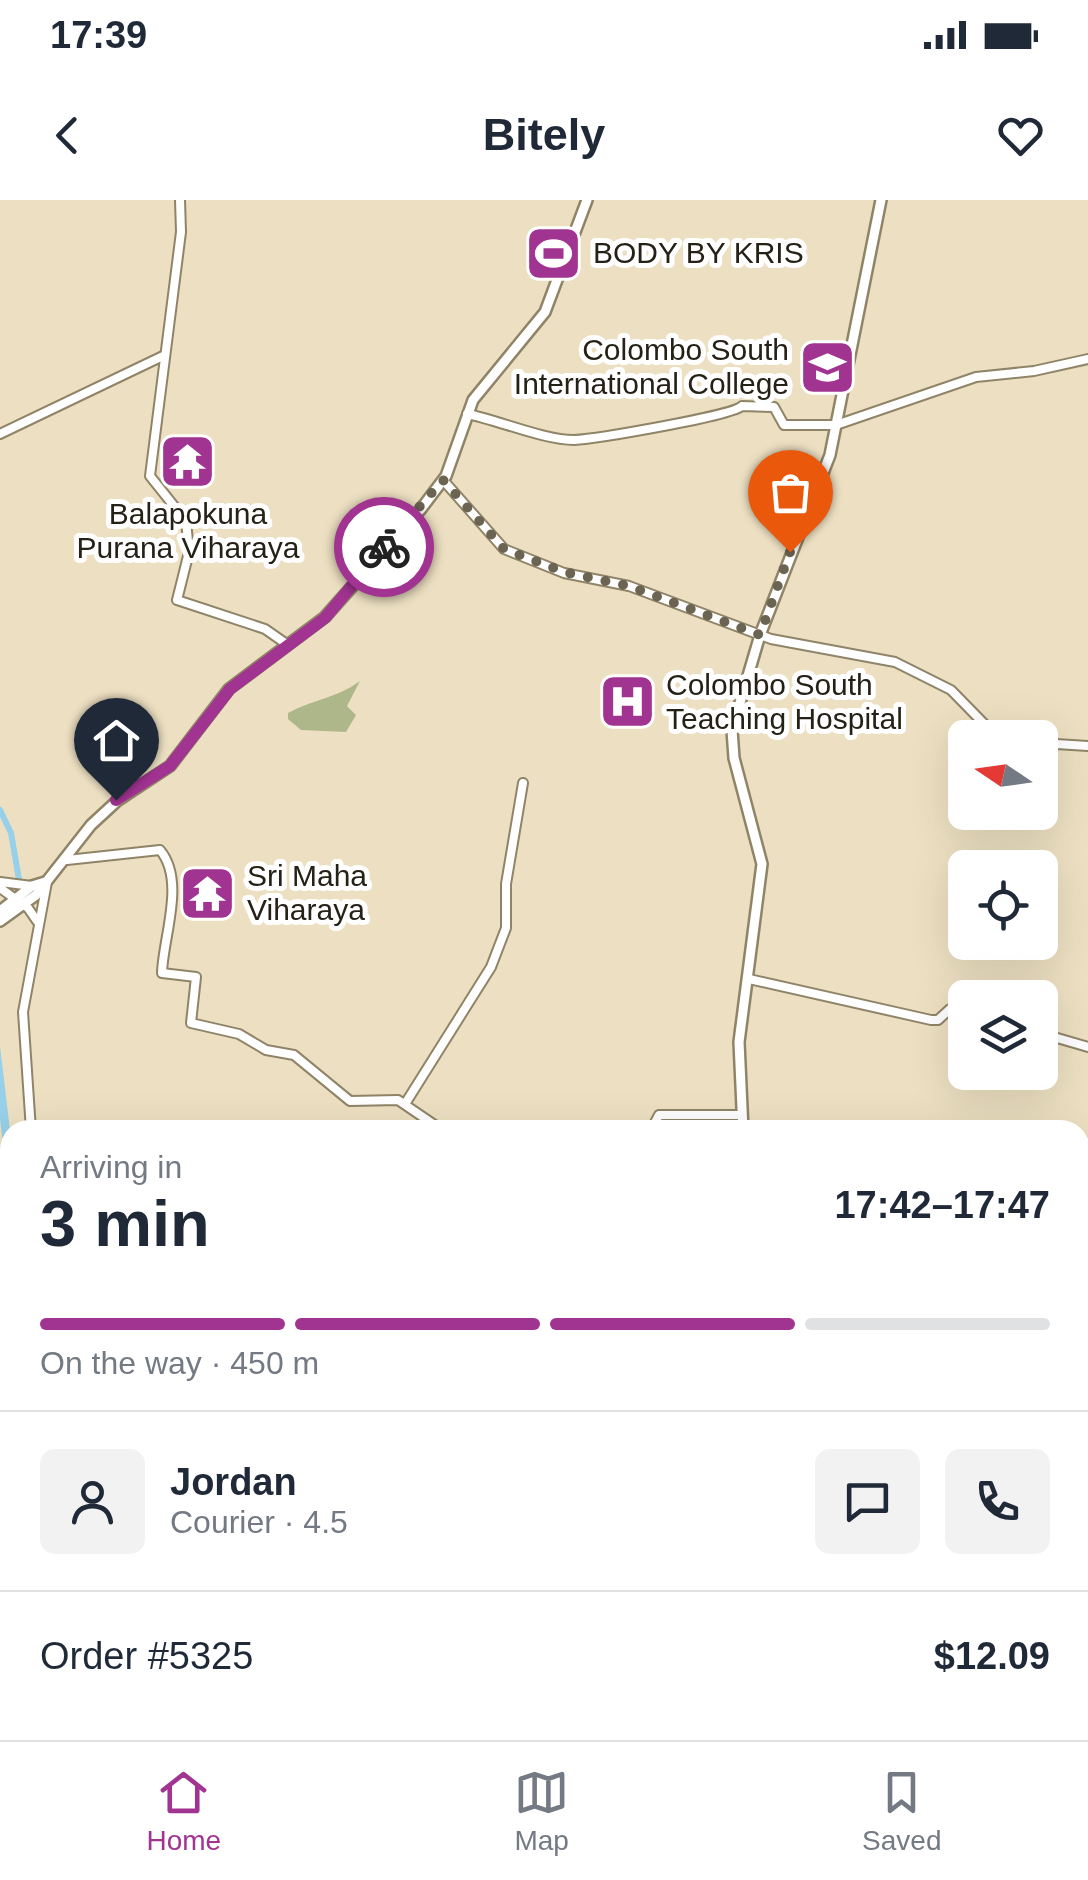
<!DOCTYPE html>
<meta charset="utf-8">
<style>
:root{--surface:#fff;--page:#f2f2f3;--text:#1f2937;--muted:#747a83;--line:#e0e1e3;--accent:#a13391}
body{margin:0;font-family:Arial,sans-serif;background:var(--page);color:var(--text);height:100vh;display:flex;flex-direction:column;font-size:38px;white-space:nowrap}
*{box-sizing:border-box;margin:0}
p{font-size:32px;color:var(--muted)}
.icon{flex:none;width:55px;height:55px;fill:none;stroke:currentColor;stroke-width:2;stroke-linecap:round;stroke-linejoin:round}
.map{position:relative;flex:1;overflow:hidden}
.details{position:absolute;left:0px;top:920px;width:1090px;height:620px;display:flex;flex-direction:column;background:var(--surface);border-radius:30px 30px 0 0;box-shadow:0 10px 40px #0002}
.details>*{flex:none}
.needle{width:65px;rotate:283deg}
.tools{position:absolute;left:948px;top:520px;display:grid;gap:20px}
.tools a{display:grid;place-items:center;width:110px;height:110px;border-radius:15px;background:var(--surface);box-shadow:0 10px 40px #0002;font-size:50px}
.pin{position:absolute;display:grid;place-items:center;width:85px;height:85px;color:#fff;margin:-102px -42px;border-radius:50% 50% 50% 0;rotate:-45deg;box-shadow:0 0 10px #0007}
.pin .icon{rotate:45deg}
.courier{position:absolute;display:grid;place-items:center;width:100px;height:100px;margin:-50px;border:8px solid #a13391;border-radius:50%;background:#fff;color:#222;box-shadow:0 2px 12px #0007}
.head em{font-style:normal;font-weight:800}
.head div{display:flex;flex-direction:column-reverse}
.head{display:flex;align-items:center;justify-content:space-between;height:170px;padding:0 40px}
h1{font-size:65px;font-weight:800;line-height:75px}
.bar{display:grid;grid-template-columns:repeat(4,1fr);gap:15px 10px;align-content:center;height:120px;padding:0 40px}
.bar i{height:12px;border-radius:8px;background:var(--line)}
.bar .selected{background:var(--accent)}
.bar p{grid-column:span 4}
.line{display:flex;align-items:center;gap:25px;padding:0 40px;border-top:2px solid var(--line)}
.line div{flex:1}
.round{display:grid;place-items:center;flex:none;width:105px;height:105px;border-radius:15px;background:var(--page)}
.status{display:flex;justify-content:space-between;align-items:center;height:70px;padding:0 50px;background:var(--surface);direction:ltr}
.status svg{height:28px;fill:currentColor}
header{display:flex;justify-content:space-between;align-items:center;height:130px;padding:0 40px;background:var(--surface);font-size:45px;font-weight:800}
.tabs{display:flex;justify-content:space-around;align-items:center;height:140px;border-top:2px solid var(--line);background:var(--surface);font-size:28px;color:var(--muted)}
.tabs a{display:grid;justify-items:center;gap:5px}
.tabs .selected{color:var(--accent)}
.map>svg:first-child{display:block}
</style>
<div class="status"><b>17:39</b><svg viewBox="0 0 49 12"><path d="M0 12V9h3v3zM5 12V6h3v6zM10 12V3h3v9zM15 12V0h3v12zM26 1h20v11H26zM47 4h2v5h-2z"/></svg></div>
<header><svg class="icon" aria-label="back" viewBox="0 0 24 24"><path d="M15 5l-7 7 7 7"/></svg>Bitely<svg class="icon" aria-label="heart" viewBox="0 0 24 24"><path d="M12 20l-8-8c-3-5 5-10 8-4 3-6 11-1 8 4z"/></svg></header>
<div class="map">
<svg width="1088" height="1540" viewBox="0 0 1088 1540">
<rect width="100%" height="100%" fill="#ede0c2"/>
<!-- green -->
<path fill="#aeb789" d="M 360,481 L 347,506 L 356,515 L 346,532 L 301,530 L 288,519 L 288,513 C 312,500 339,497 360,481 Z"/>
<!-- water -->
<path fill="#97d0e8" d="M 0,846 L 10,930 L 10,1001 L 0,920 Z"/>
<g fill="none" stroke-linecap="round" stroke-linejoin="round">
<!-- canal -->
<path stroke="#97d0e8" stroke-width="6" d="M 0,610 L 11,633 L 20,685
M 1080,975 L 1088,949"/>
<defs>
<path id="secondary" d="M 180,0 L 181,32 L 150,276 L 186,321 L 189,352 L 177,400 L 265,429 L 288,445
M 467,214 C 498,220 544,240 574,240 C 595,239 732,216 742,206 L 774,207 L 784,225 L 836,225 L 976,177 L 1034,171 L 1088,159
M 0,234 L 165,155
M 443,280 L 504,349 L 564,373 L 629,386 L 771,439 L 895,462 L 951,490 L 998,538
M 1040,543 L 1088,546
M 67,660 L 160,650 C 186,681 163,737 162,773 L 196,777 L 191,823 L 239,834 L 266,850 L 294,855 L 350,901 L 398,900 L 442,930
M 0,682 L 32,686
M 0,688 L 28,708 L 37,721
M 749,779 L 931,820 L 938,820 L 950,809 L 965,812
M 1040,833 L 1088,847
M 405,904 L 491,767 L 506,728 L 506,684 L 523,583
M 31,930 L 23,812 L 47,682
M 651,930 L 659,915 L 742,915
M 0,1293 L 10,1294
M 423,1530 L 429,1540"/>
<path id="primary" d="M 0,711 L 32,686 L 45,682
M 0,721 L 36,695 L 91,625 L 117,601 L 170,566 L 229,489 L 325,417 L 421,309 L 446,276 L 473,200 L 545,112 L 587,0
M 743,930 L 739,842 L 762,664 L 734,558 L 732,530 L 760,435 L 830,255 L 881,0
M 1080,1522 L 1088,1519
M 848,1530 L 848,1540
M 971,1540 L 979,1532 L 991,1530"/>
</defs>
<!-- secondary casing -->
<use href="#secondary" stroke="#908468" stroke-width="12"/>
<!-- primary casing -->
<use href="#primary" stroke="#908468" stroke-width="14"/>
<!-- secondary -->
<use href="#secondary" stroke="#fff" stroke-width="8"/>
<!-- primary -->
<use href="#primary" stroke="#fff" stroke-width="9"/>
</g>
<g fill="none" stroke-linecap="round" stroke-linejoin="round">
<!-- done -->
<path stroke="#6c6452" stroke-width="10" stroke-dasharray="0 18" d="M 384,347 L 443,280 L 504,349 L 564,372 L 629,386 L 760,435 L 790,352"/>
<!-- route -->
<path stroke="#a13391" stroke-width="12" d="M 116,600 L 170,566 L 230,489 L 325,418 L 384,347"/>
</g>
<!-- icons -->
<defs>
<symbol id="stadium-square" viewBox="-11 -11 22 22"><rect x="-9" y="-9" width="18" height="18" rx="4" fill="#a13391" stroke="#fff"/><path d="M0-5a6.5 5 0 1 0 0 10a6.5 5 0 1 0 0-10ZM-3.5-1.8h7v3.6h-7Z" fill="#fff"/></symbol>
<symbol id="school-square" viewBox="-11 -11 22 22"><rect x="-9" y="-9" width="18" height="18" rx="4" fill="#a13391" stroke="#fff"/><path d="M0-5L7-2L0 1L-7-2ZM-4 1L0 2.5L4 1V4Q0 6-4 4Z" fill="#fff"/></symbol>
<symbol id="temple-square" viewBox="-11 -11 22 22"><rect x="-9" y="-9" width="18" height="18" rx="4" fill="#a13391" stroke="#fff"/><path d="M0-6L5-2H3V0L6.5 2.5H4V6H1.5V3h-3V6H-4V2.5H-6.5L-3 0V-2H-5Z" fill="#fff"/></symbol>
<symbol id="hospital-square" viewBox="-11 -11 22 22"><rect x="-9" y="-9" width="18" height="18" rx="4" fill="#a13391" stroke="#fff"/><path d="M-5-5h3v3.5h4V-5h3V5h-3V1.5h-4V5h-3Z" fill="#fff"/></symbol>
</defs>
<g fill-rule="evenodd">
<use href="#stadium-square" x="522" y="22" width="63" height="63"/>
<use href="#school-square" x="796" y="136" width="63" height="63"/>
<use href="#temple-square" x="156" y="230" width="63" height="63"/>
<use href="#hospital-square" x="596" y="470" width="63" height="63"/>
<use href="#temple-square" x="176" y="662" width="63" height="63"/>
</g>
<g text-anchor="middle" stroke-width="10" stroke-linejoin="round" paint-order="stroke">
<!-- poi labels -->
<g font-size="30" fill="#262116" stroke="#fff" text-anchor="start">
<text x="593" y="63">BODY BY KRIS</text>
<text x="789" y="160" text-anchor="end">Colombo South<tspan x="789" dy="34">International College</tspan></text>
<text x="188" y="324" text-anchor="middle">Balapokuna<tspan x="188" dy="34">Purana Viharaya</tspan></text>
<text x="666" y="495">Colombo South<tspan x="666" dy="34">Teaching Hospital</tspan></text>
<text x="247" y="686">Sri Maha<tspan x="247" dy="34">Viharaya</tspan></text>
</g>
</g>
</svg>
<div class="tools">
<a><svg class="needle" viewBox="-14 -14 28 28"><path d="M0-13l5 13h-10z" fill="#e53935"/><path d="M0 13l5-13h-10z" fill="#747a83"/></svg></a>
<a><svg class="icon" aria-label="locate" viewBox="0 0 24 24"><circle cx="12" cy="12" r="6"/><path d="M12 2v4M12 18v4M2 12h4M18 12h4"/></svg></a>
<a><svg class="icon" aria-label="layers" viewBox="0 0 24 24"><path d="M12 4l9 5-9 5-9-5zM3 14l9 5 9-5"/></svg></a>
</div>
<div class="pin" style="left:790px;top:352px;background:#ea580c"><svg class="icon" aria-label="bag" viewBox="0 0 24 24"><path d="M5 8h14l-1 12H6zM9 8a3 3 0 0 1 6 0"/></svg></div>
<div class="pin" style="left:116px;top:600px;background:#1f2937"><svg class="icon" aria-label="home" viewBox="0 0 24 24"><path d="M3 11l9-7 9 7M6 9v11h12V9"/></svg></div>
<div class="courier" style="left:384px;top:347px"><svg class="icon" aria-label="bike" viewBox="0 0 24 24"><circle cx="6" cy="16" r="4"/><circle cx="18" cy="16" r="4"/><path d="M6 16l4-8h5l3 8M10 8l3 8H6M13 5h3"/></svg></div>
<section class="details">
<div class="head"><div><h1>3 min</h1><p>Arriving in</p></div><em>17:42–17:47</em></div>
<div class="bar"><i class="selected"></i><i class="selected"></i><i class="selected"></i><i></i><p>On the way · 450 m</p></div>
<div class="line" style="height:180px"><a class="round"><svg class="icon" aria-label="person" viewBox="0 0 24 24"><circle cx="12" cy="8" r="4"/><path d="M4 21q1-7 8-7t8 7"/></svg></a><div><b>Jordan</b><p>Courier · 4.5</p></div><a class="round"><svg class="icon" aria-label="chat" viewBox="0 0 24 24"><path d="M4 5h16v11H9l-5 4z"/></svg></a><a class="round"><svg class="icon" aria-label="phone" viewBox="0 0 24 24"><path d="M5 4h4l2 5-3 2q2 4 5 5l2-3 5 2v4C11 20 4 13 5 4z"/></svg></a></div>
<div class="line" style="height:130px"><div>Order #5325</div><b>$12.09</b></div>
</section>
</div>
<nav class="tabs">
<a class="selected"><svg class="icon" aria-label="home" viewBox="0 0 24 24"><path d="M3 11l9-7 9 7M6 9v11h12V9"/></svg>Home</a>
<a><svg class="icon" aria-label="map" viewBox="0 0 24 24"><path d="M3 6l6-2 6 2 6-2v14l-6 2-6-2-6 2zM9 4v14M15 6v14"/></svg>Map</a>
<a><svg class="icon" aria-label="saved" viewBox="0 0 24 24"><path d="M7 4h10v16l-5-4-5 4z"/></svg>Saved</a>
</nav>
